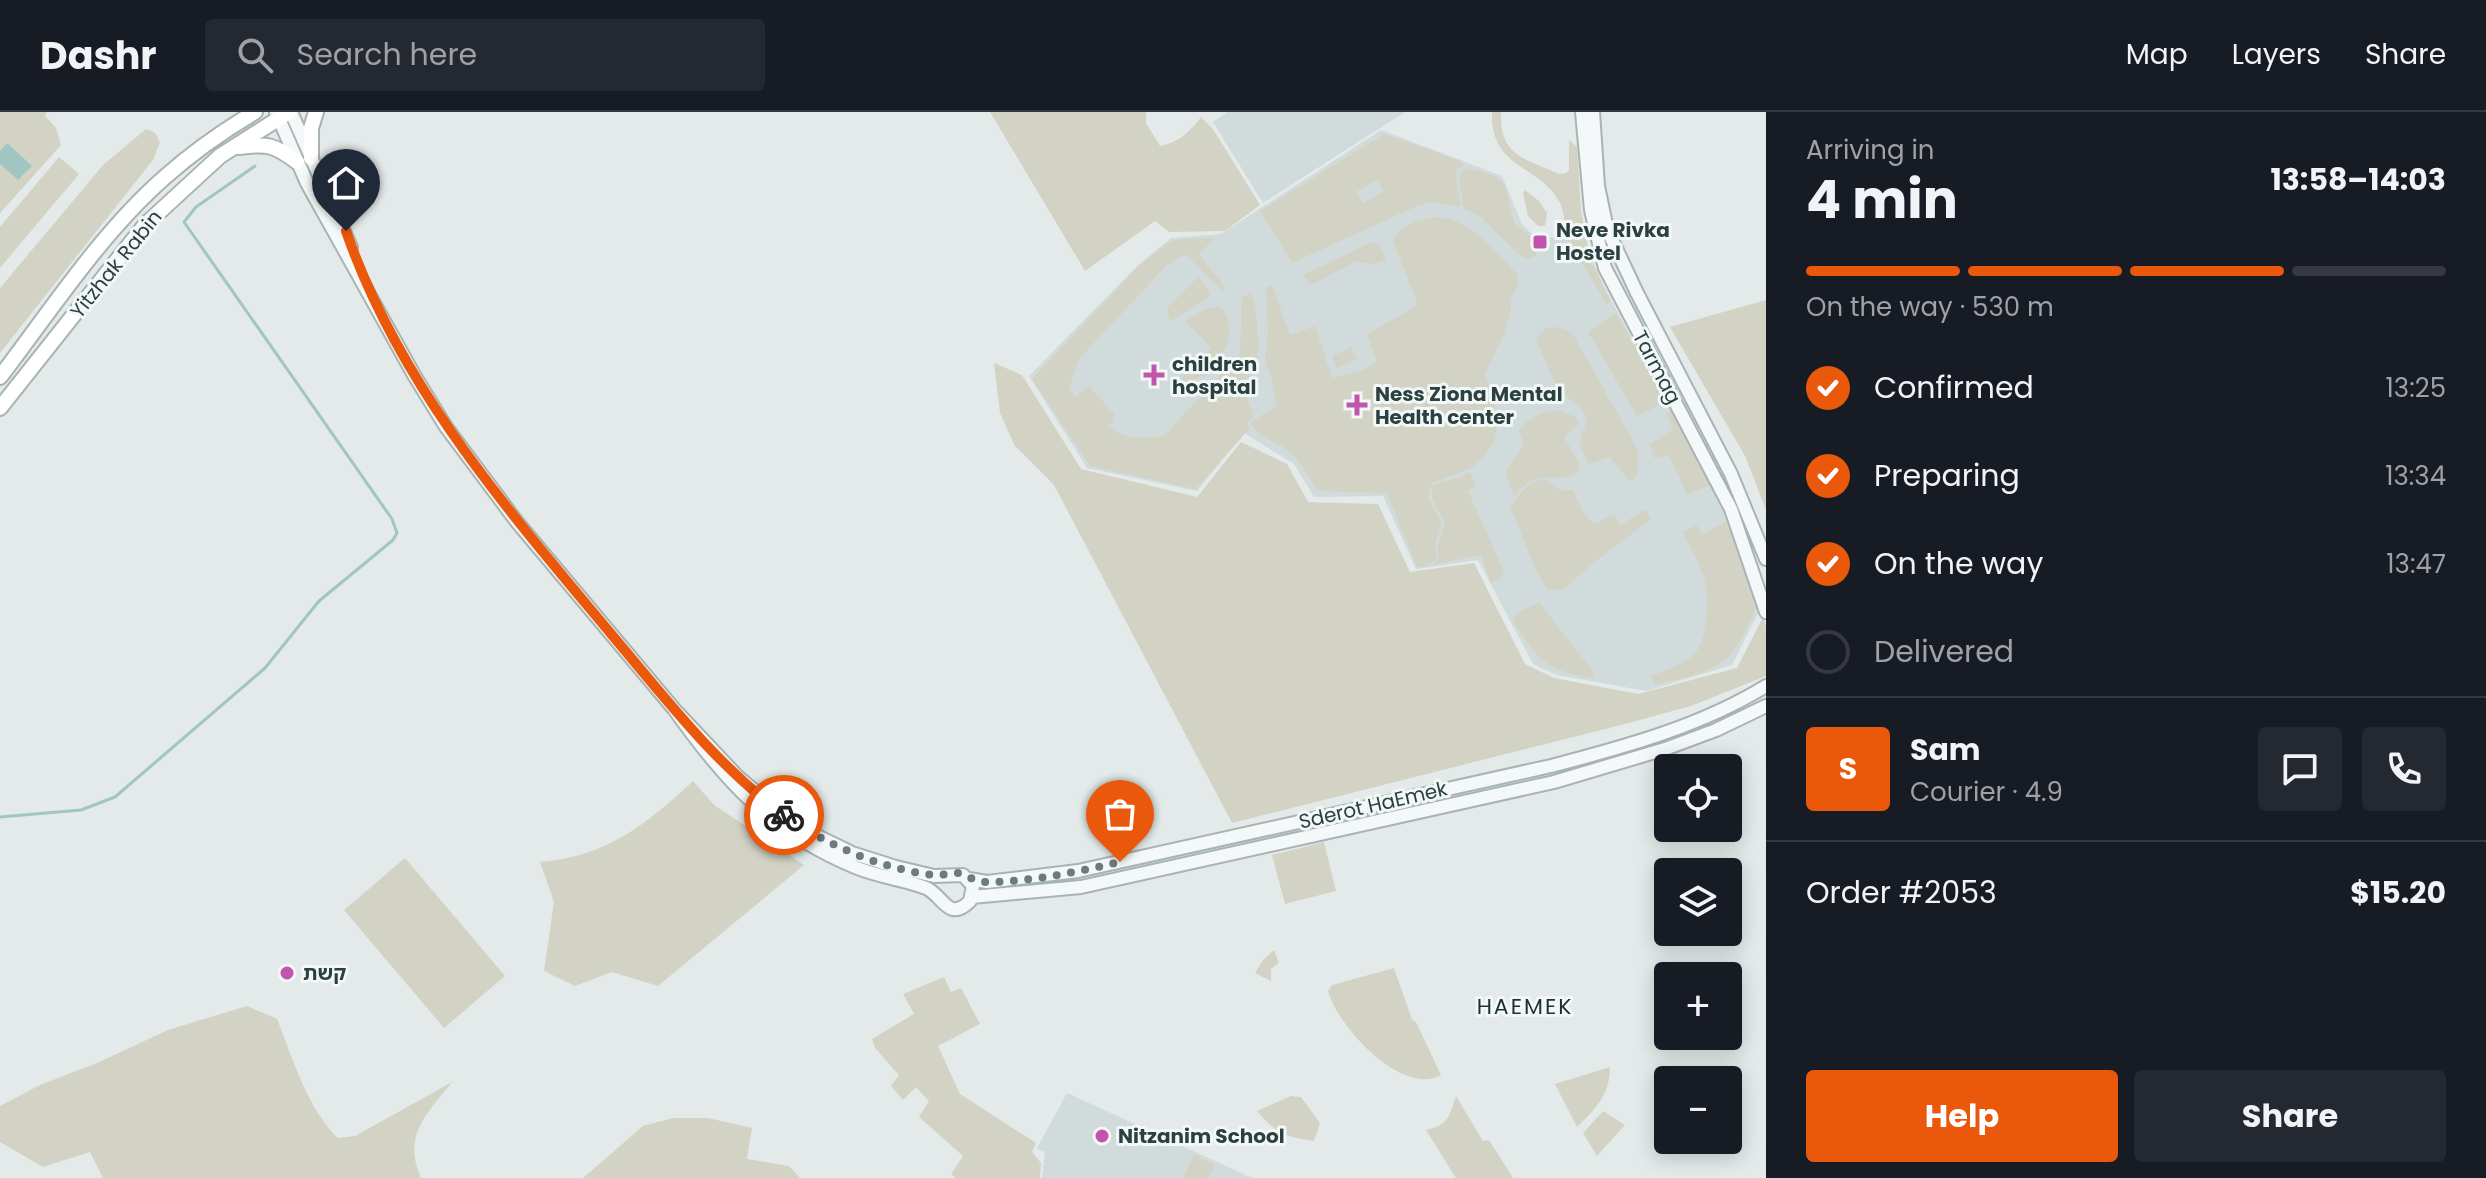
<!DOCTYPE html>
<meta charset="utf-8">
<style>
:root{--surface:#171b24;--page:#242831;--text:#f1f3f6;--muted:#9ea1a6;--line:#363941;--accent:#ea580c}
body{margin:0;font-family:Poppins,"Noto Sans Hebrew",sans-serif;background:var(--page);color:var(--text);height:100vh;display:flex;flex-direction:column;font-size:30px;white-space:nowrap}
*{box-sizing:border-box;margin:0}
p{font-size:26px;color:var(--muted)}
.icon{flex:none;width:44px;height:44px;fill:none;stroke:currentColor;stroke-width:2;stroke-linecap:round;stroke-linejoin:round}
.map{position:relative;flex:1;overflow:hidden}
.sheet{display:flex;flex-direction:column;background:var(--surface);width:720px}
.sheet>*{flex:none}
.buttons{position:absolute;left:1654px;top:642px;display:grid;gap:16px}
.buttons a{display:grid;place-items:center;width:88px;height:88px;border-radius:8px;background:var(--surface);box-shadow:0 4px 20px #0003;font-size:40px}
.pin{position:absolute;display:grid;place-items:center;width:68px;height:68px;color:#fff;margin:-82px -34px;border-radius:50% 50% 50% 0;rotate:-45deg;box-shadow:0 0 8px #0007}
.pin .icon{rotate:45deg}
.courier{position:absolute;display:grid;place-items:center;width:80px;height:80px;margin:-40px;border:6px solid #ea580c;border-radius:50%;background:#fff;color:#222;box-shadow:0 2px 10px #0007}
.overview em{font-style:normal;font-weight:700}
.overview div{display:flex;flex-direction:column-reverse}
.overview{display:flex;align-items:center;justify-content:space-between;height:136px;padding:0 40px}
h1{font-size:52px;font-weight:700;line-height:60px}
.bar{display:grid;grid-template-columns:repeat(4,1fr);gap:12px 8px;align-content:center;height:96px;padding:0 40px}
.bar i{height:10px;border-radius:6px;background:var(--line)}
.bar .active{background:var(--accent)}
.bar p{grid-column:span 4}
.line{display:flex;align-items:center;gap:20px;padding:0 40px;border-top:2px solid var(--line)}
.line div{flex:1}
.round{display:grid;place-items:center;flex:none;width:84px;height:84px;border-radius:8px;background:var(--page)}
ol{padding:0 40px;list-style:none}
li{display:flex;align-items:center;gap:24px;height:88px}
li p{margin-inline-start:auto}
li .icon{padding:8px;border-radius:50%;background:var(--accent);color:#fff;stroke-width:4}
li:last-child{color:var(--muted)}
li i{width:44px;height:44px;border:4px solid var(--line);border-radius:50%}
.primary-button{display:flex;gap:16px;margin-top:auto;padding:16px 40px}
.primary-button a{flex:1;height:92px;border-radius:8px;background:var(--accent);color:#fff;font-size:32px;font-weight:700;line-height:92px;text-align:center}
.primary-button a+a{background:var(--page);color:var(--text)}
header{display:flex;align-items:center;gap:48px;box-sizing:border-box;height:112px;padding:0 40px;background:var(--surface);border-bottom:2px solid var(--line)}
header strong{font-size:38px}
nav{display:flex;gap:44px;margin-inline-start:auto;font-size:28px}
.search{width:560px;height:72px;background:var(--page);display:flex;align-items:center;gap:20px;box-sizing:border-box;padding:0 28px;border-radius:8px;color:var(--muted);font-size:30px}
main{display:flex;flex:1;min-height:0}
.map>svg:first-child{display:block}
</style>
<header>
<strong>Dashr</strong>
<div class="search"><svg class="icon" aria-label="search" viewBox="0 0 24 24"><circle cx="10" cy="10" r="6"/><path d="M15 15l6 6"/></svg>Search here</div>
<nav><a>Map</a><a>Layers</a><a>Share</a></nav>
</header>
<main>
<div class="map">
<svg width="1766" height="1066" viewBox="0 0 1766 1066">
<rect width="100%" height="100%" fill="#e3eae9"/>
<!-- built -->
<path fill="#d1dbdb" d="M 1227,0 L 1405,0 L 1263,91 L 1213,10 Z
M 1381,18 L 1502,64 L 1522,112 L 1537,127 L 1576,123 L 1719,387 L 1760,497 L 1732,553 L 1646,579 L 1557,563 L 1533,552 L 1478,448 L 1416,457 L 1383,384 L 1314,385 L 1294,352 L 1244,321 L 1197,379 L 1087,356 L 1029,264 L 1136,155 L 1171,126 L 1221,122 Z
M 1067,981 L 1252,1066 L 1042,1066 L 1045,1040 L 1037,1036 Z"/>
<!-- green -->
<path fill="#d2d3c5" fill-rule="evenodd" d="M 0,0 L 47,0 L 45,4 L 56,16 L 61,33 L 0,101 Z
M 990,0 L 1146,0 L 1146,11 L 1160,34 C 1180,30 1189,20 1201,5 L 1213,17 L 1260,93 L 1225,119 L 1169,120 L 1155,109 L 1085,159 Z
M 1492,0 L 1501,0 C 1499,44 1524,46 1559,62 L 1566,61 L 1569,58 L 1569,28 L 1577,35 L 1581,99 L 1587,131 L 1594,153 L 1610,188 L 1607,193 C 1595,171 1575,143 1567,121 C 1563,109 1565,97 1557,86 C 1535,52 1490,55 1492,0 Z
M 146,17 L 155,21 L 160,30 L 153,48 L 0,241 L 0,176 L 103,53 Z
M 1384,22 L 1461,49 L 1464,54 L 1457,58 C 1454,71 1461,81 1460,94 L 1431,90 L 1417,94 L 1292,151 L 1260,99 ZM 1376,68 L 1384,79 L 1363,91 L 1356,80 Z
M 59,45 L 79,62 L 0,156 L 0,115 Z
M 1468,56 C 1520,69 1500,74 1516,113 L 1538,130 L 1540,134 L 1535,144 L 1528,147 L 1521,144 L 1478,103 L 1464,97 L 1459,70 L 1460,61 Z
M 1525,78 L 1539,89 L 1547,101 L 1545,114 L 1538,114 L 1528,104 L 1523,81 Z
M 1433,105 C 1469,105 1494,138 1517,162 L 1519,171 L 1510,188 L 1511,198 L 1504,222 L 1485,262 L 1498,306 L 1494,330 L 1483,346 L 1471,356 L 1432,371 L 1428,385 L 1441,410 L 1435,436 L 1437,445 L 1428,453 L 1417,455 L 1387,381 L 1317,379 C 1311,368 1304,355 1296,346 C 1283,330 1259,328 1250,310 L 1277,294 L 1272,268 L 1265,250 L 1268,219 L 1266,175 L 1272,173 L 1290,223 L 1315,214 L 1332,266 L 1361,259 L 1377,250 L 1367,222 L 1410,198 L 1417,191 L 1393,129 C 1400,112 1416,110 1433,105 Z
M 1215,126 L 1199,142 L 1226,177 L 1223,179 L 1185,142 L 1167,153 L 1079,247 L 1069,276 L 1077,286 L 1078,282 L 1089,274 L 1115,303 L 1113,311 L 1107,314 C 1125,328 1144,328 1165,323 L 1240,241 L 1242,186 L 1249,181 C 1259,190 1261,251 1253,262 C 1251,263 1244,268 1242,269 L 1253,304 L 1248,310 L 1250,316 L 1196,377 L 1090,354 L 1032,267 L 1140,153 L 1166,132 L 1179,127 Z
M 1370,131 L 1378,131 L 1386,148 L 1373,152 L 1357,149 L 1311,173 L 1303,163 Z
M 1198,165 L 1210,180 L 1210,184 L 1169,210 L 1167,196 Z
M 1766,188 L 1766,398 L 1745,344 L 1670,215 Z
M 1217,195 L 1223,197 C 1238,225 1223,246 1203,266 L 1200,263 L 1188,276 L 1180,268 L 1211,235 L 1185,209 L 1206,197 Z
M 1616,201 L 1666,289 L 1637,304 L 1588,220 Z
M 1556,215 L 1567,218 L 1574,224 L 1638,338 L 1638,361 L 1630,370 L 1610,345 L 1589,352 C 1586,345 1580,337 1580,329 C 1580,320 1588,315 1586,305 C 1582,293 1568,288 1560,278 C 1550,266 1544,242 1535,227 L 1546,216 Z
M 1351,235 L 1357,247 L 1337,256 L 1332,244 Z
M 994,251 L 1022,263 L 1081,357 L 1197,385 L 1241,330 L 1287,352 L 1308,390 L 1378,392 L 1410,460 L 1474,451 L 1525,552 L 1554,566 L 1638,582 L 1737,556 L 1763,505 L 1766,515 L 1766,564 L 1691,594 L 1621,613 L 1232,711 L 1054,373 L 1015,334 L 1000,301 Z
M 1557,298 L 1576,305 L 1579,311 L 1564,325 L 1580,353 L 1578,361 C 1546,375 1540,352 1514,385 L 1506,360 L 1524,331 L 1518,319 C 1530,305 1539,301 1557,298 Z
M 1673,299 L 1713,372 L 1687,383 L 1669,343 L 1654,346 L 1650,332 L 1673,318 L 1666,301 Z
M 1470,360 L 1476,374 L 1468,379 L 1505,462 L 1491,472 L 1481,443 L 1432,453 L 1439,446 L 1437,436 L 1445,410 L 1432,387 L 1433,373 C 1446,367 1461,368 1470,360 Z
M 1543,367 L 1560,378 L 1573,378 L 1583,400 L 1594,412 L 1614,402 L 1620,413 L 1646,397 L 1651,407 C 1621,431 1589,452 1563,478 L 1548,478 L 1537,461 L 1510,394 L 1528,373 Z
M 1728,409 L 1756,496 C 1748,512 1740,534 1727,546 C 1708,562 1678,568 1655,572 L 1651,564 C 1666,558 1684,553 1695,541 C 1703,531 1705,519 1706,506 C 1711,466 1700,454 1682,420 L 1697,413 L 1702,422 Z
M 1539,490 L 1591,557 L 1594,563 L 1590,566 C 1543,557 1539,548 1513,510 L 1516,502 Z
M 693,669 L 714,693 L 804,753 L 658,874 L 612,860 L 575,874 L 544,859 L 554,790 L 540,750 C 606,745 647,712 693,669 Z
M 1324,730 L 1336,779 L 1285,792 L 1272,743 Z
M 405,746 L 505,864 L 444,916 L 344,798 Z
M 1274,838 L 1279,851 L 1271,857 L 1271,869 L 1255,861 L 1263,848 Z
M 1394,856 L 1412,908 L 1416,910 L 1441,963 C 1402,985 1337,914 1328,879 L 1332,873 Z
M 944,865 L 951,880 L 961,876 L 980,912 L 938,934 L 960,982 L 1036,1031 L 1032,1040 L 1041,1051 L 1040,1066 L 956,1066 L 951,1062 L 963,1044 L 919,1005 L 929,989 L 916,975 L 903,988 L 891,974 L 899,963 L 875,936 L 872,927 L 914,902 L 903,882 Z
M 247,894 L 277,907 C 293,947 307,996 338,1026 L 355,1024 L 452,970 C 427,1002 402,1023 421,1066 L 103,1066 L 90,1040 L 43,1055 L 0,1030 L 0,994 L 40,973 L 97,951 L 168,918 Z
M 1610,955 C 1610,982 1596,997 1577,1015 L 1555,972 Z
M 1291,984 L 1301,985 L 1320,1011 L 1314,1029 C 1285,1025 1276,1021 1257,999 Z
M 1456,984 L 1483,1029 L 1489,1028 L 1513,1066 L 1456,1066 L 1426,1018 C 1449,1013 1449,1004 1456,984 Z
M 1603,999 L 1625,1013 L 1597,1044 L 1583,1021 Z
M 673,1006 L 708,1006 L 752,1016 L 747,1047 L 789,1054 L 800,1066 L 583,1066 L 643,1014 Z
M 1194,1043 L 1215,1053 L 1208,1066 L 1183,1066 Z"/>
<!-- water -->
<path fill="#a1c6c1" d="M 7,31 L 32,54 L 18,68 L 0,52 L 0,39 Z"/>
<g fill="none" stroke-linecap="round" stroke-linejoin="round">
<!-- stream -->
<path stroke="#a1c6c1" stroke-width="3" d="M 0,705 L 81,698 L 115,685 L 265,556 L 319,489 L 393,428 L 397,421 L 392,407 L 184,110 L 196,95 L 255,54"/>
<defs>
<path id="tertiary" d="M 276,0 L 307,71 L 414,263 L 446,315 L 517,410 L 674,597 L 738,665 L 775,696 L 817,724 L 852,741 L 896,755 L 934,764 L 963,763 L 973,774 L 970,789 C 948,811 943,783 926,776 C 903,767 878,765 855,755 C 771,720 725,669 674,597
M 291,0 L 351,135
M 1582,0 L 1591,98 L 1605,156 L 1731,397 L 1766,500
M 1593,0 L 1598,74 L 1607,117 L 1637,181 L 1731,362 L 1766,447
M 969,767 L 987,770 L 1078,759 L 1551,654 C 1624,635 1701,614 1766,574
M 972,785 L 1081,775 L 1554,670 L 1665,637 L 1716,618 L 1766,594"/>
<path id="secondary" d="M 239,35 C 267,31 275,33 297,50
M 311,46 L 311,16 L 316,0
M 0,265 C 52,197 101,121 165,65 C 193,40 223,19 255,0
M 0,296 L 145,113 L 220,44 L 289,0"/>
</defs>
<!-- tertiary casing -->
<use href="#tertiary" stroke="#a8b4b3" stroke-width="16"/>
<!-- secondary casing -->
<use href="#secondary" stroke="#a8b4b3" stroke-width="18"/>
<!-- tertiary -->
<use href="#tertiary" stroke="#f5f8f8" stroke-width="12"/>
<!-- secondary -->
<use href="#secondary" stroke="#fff" stroke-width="14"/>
</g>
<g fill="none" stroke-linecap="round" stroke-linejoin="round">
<!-- done -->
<path stroke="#6c7c7b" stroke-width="8" stroke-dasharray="0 14.4" d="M 784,703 C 827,733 879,756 932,763 C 940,764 948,761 957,761 C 967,762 974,770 985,770 C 1030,770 1077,760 1120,750"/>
<!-- route -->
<path stroke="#ea580c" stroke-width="10" d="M 346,119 C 400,275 508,398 612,523 C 666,587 716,653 784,703"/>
</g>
<!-- markers -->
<g fill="#c354ae" stroke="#f2f7f7" stroke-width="3">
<rect x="1532" y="122" width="16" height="16" rx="4"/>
<path d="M1150 251h8v8h8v8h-8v8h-8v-8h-8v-8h8z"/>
<path d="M1353 281h8v8h8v8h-8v8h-8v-8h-8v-8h8z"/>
<circle cx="287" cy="861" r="8"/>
<circle cx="1102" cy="1024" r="8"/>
</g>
<g text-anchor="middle" stroke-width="6" stroke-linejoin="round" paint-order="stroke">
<!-- poi labels -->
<g font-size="20" font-weight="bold" fill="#2c4040" stroke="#f2f7f7" text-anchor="start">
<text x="1556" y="125">Neve Rivka<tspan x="1556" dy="23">Hostel</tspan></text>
<text x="1172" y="259">children<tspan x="1172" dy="23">hospital</tspan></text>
<text x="1375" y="289">Ness Ziona Mental<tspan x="1375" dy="23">Health center</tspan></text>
<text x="303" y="868">קשת</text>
<text x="1118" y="1031">Nitzanim School</text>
</g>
<!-- street labels -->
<g font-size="20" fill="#2c4040" stroke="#f2f7f7">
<text transform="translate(116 152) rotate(-51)" y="7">Yitzhak Rabin</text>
<text transform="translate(1657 255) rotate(62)" y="7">Tarmag</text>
<text transform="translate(1373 693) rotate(-13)" y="7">Sderot HaEmek</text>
</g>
<!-- neighbourhood labels -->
<g font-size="22" letter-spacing="2" fill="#1e3131" stroke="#f2f7f7">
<text x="1525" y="902">HAEMEK</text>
</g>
</g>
</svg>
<div class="buttons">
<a><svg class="icon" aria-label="locate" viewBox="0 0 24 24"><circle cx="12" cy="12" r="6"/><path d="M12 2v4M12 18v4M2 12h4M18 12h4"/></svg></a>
<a><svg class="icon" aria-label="layers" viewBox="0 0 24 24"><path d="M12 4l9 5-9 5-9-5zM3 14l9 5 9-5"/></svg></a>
<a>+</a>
<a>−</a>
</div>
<div class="pin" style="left:1120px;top:750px;background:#ea580c"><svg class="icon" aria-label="bag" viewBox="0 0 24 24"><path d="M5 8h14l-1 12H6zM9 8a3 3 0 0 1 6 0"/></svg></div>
<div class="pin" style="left:346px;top:119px;background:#1f2937"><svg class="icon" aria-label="home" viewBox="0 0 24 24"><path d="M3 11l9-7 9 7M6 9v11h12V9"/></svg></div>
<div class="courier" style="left:784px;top:703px"><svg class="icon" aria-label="bike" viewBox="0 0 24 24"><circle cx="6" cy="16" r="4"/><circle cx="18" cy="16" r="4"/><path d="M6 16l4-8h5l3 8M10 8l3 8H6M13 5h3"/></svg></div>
</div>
<section class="sheet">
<div class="overview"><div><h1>4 min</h1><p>Arriving in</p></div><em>13:58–14:03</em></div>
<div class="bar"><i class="active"></i><i class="active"></i><i class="active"></i><i></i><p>On the way · 530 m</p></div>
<ol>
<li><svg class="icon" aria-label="check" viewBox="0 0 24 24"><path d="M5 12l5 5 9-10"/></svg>Confirmed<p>13:25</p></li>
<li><svg class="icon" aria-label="check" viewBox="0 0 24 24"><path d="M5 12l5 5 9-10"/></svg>Preparing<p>13:34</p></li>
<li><svg class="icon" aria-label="check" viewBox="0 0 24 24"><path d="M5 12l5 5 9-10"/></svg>On the way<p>13:47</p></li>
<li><i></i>Delivered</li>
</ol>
<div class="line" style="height:144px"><b class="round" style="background:var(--accent);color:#fff">S</b><div><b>Sam</b><p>Courier · 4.9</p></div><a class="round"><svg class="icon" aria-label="chat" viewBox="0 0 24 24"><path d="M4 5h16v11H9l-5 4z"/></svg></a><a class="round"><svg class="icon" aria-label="phone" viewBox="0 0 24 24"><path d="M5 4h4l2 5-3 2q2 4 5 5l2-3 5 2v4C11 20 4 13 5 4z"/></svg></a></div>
<div class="line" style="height:104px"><div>Order #2053</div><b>$15.20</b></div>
<div class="primary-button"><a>Help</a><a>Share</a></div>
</section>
</main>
